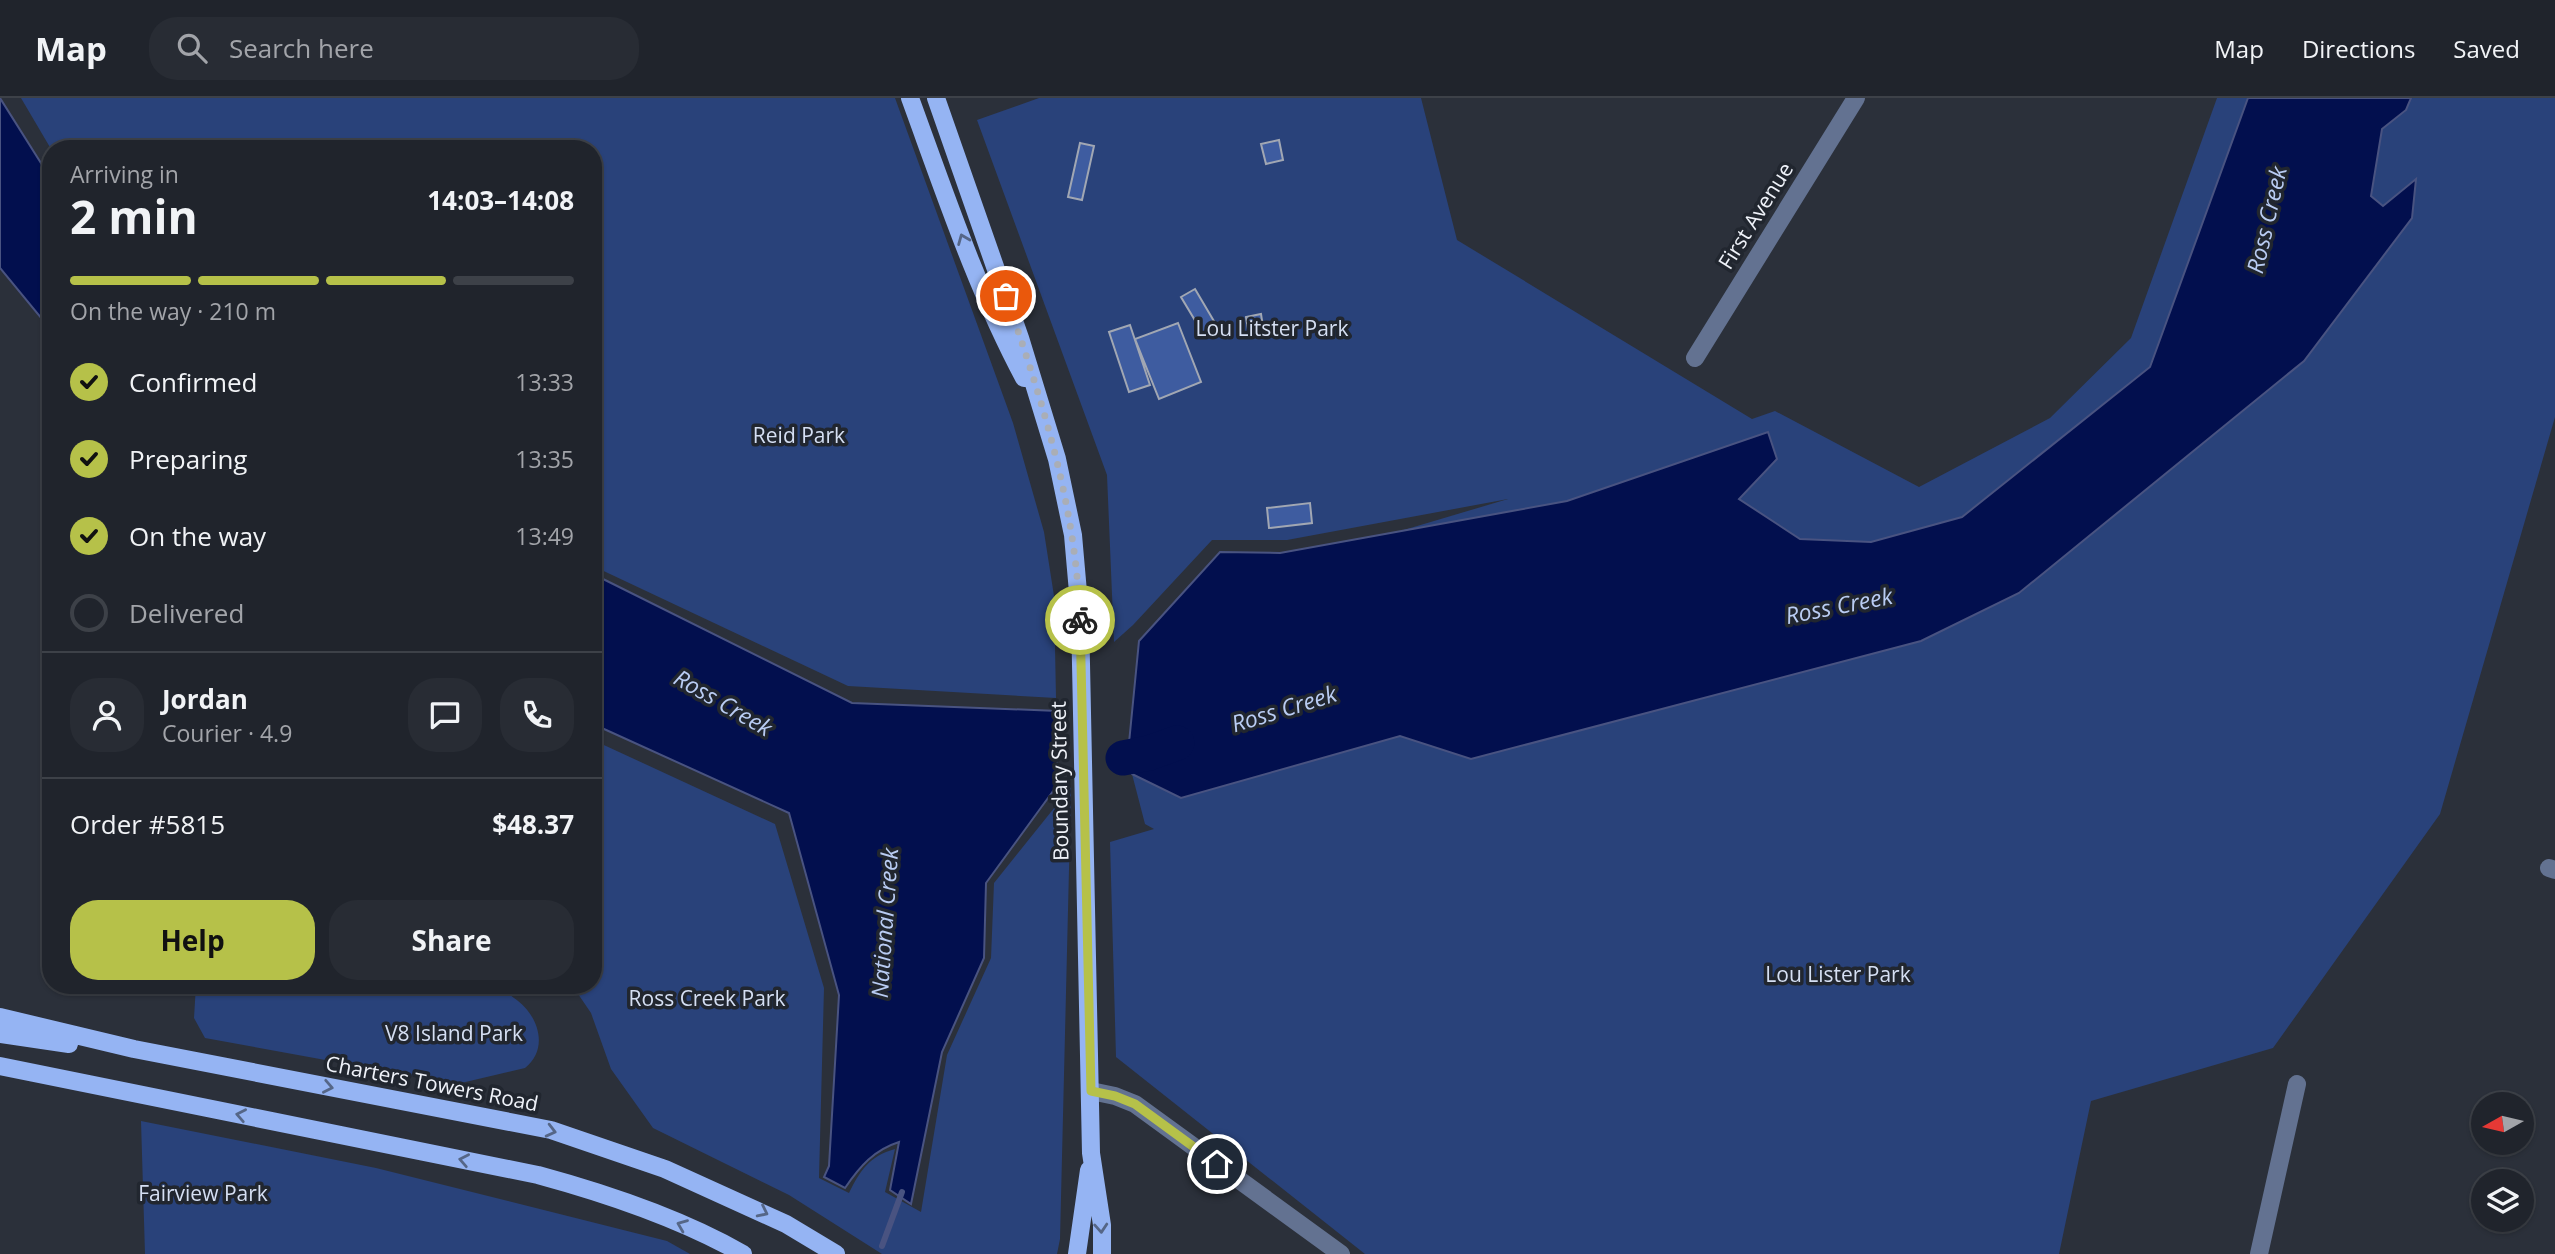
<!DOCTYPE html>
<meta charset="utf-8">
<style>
:root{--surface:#20242c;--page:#282c34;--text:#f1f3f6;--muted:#a2a4a9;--line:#3d4148;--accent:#b6c149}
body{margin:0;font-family:"Open Sans",sans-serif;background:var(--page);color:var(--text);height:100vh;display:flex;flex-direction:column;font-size:26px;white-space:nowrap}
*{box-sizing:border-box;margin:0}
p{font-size:23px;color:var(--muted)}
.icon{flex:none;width:38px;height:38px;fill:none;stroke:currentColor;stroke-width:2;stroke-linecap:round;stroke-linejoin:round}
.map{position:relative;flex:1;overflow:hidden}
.panel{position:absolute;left:42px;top:42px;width:560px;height:854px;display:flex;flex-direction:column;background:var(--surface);border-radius:28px;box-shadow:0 2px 5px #0004,0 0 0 2px var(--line)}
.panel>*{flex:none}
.needle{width:46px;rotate:262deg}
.controls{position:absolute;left:2471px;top:994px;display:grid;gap:14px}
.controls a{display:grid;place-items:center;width:63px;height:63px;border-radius:50%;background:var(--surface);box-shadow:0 2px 5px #0004,0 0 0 2px var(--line);font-size:35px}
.pin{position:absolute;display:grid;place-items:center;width:60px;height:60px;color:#fff;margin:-30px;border:4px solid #fff;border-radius:50%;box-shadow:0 2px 7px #0007}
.courier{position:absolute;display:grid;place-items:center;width:70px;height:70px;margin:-35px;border:5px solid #b6c149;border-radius:50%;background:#fff;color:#222;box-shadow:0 2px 9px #0007}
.summary em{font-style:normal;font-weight:700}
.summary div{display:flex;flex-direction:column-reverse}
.summary{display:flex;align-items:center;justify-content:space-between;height:119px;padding:0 28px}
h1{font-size:46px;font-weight:700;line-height:52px}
.bar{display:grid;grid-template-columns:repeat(4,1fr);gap:10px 7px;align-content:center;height:84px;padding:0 28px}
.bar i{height:9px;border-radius:5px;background:var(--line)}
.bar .selected{background:var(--accent)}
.bar p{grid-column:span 4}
.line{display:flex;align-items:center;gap:18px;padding:0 28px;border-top:2px solid var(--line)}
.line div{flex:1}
.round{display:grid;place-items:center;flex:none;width:74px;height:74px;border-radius:28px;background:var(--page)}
ol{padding:0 28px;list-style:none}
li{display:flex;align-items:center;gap:21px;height:77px}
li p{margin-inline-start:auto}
li .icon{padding:7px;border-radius:50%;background:var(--accent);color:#111;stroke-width:4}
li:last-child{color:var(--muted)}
li i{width:38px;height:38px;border:4px solid var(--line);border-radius:50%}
.primary-button{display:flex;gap:14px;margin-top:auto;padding:14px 28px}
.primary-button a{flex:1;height:80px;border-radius:28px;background:var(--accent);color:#111;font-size:28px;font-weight:700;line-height:80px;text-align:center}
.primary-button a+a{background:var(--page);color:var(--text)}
header{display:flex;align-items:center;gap:42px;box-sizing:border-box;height:98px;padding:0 35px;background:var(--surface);border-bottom:2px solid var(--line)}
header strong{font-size:33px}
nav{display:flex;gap:38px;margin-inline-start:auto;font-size:24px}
.search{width:490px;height:63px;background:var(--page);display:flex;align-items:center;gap:18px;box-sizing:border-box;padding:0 24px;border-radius:28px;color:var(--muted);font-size:26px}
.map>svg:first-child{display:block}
</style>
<header>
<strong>Map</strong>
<div class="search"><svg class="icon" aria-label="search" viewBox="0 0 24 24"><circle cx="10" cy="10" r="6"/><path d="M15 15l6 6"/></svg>Search here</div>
<nav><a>Map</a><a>Directions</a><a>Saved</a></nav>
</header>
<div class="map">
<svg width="2555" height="1156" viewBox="0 0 2555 1156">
<rect width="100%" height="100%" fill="#2b303a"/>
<!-- green -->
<path fill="#29427a" d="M 21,0 L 895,0 L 1013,325 L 1044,434 L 1054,498 L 1056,600 L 848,588 L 593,468 L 593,51 L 51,51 Z
M 1039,0 L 1421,0 L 1457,142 L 1752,321 L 1775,313 L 1919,389 L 2050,320 L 2131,240 L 2217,0 L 2248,0 L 2150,269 L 1961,419 L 1871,444 L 1800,441 L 1739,401 L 1777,361 L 1768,335 L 1567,403 L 1397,434 L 1508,401 L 1287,442 L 1212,442 L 1133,527 L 1114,544 L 1107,377 L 977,22 Z
M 2411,0 L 2555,0 L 2555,319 L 2440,716 L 2273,950 L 2091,1003 L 2059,1156 L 1365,1156 L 1116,959 L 1110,744 L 1154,731 L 1145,726 L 1132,676 L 1181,700 L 1400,638 L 1471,661 L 1921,543 L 2019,495 L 2304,262 L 2383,108 L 2371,98 L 2382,31 L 2406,12 Z
M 593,642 L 775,726 L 824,890 L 819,1080 L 849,1095 C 860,1073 869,1058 895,1051 L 885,1094 L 921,1114 L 947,957 L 991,860 L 994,785 L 1071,689 L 1060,1141 L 1057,1156 L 882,1156 L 789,1097 L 653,1030 L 611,971 L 591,915 L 572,887 L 593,887 Z
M 196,887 L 489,887 C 497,891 507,894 514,900 C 538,916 550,950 525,970 L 457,986 L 205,940 L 194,920 Z
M 141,1023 L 376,1070 L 667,1143 L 690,1156 L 145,1156 Z"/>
<!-- water -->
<path fill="#020f4e" stroke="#495381" stroke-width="2" d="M 0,0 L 51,81 L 51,232 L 0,170 Z
M 2248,0 L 2411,0 L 2406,12 L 2382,31 L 2371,98 L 2383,108 L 2416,81 L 2412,120 L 2304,263 L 2019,495 L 1921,543 L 1471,661 L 1400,638 L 1181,700 L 1132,676 L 1129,645 L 1139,543 L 1220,454 L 1280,455 L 1567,403 L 1768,334 L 1777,361 L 1739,401 L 1800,441 L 1871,444 L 1962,419 L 2150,269 Z
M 593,476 L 852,605 L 1058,613 L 1056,689 L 986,785 L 984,860 L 942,954 L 911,1106 L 890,1092 L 899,1044 C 874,1052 860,1068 845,1090 L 824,1079 L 829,1068 L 839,897 L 789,715 L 593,626 Z"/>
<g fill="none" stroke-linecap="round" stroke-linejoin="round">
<!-- stream -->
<path stroke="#495381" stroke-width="6" d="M 882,1148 L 902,1094"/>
<!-- river -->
<path stroke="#020f4e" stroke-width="35" d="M 1123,660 L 1149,655 L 1177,645"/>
</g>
<!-- building -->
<path fill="#3e5ca0" stroke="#a1a7b3" stroke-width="2" d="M 1279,42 L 1283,62 L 1266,66 L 1261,46 Z
M 1080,45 L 1094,48 L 1082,102 L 1068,99 Z
M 1195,191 L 1218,230 L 1205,239 L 1181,199 Z
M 1261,216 L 1264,236 L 1249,238 L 1246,219 Z
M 1178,225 L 1201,284 L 1159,301 L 1135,241 Z
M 1130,227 L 1150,287 L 1129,294 L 1109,234 Z
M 1310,405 L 1312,425 L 1269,430 L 1267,410 Z"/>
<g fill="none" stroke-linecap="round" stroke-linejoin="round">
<!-- minor -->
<path stroke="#637291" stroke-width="18" d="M 1695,260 L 1856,0
M 2549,770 L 2555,772
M 1091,993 L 1115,998 L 1135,1006 L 1341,1156
M 2259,1156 L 2297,986"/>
<!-- major -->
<path stroke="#95b4f3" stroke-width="18" d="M 910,0 C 944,93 977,192 1024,280
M 936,0 L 1020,240 L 1057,361 L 1073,437 L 1080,517 L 1091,1055 L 1102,1127 L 1102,1156
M 0,919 L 134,951 L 551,1032 L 665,1071 L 786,1126 L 836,1156
M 0,936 L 69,946
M 0,968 L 538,1077 C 608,1096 680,1120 743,1156
M 1077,1156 L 1089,1072"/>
</g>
<!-- one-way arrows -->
<defs><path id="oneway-chevron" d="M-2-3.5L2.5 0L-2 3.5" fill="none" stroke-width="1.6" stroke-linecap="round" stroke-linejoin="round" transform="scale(1.75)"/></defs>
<g stroke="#556687">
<use href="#oneway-chevron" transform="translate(963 141) rotate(-112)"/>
<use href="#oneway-chevron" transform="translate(328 989) rotate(11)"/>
<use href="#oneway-chevron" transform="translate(241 1017) rotate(-169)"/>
<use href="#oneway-chevron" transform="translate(551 1033) rotate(14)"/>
<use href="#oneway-chevron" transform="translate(464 1062) rotate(-169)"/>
<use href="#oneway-chevron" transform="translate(763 1114) rotate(26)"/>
<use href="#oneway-chevron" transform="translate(682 1127) rotate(-158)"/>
<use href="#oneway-chevron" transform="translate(1101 1130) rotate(86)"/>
</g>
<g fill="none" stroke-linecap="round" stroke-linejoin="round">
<!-- done -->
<path stroke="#aaaeb6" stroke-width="7" stroke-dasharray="0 12.6" d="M 1006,198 C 1043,304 1076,409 1080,522"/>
<!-- route -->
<path stroke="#b6c149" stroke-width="9" d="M 1080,522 L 1091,993 L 1115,998 L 1135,1006 L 1217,1066"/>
</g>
<g text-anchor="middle" stroke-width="7" stroke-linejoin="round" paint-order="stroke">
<!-- street labels -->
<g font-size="21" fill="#eff2f9" stroke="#21262f">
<text transform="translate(1756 118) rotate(-58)" y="7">First Avenue</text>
<text transform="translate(1060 683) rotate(-91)" y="7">Boundary Street</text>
<text transform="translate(432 986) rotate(11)" y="7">Charters Towers Road</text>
</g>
<!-- park labels -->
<g font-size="21" fill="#d5dff3" stroke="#21262f">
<text x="1272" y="238">Lou Litster Park</text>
<text x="799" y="345">Reid Park</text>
<text x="1838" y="884">Lou Lister Park</text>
<text x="707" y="908">Ross Creek Park</text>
<text x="454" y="943">V8 Island Park</text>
<text x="203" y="1103">Fairview Park</text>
</g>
<!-- water labels -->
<g font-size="23" font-style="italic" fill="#b9ccf3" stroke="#21262f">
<text transform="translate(2267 122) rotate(-77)" y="8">Ross Creek</text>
<text transform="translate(1839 508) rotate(-11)" y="8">Ross Creek</text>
<text transform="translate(723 605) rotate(30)" y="8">Ross Creek</text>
<text transform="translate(1284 611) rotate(-17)" y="8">Ross Creek</text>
<text transform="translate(885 825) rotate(-86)" y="8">National Creek</text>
</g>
</g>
</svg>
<div class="controls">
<a><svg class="needle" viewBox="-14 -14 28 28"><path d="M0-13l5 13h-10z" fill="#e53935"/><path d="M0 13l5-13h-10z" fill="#a2a4a9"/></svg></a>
<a><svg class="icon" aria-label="layers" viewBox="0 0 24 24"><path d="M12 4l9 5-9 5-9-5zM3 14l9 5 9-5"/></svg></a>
</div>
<div class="pin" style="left:1006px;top:198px;background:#ea580c"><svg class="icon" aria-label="bag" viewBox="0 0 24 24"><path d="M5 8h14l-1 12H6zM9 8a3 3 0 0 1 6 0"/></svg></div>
<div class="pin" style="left:1217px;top:1066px;background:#1f2937"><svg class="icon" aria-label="home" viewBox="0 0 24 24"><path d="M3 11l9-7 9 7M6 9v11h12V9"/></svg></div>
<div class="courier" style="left:1080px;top:522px"><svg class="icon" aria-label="bike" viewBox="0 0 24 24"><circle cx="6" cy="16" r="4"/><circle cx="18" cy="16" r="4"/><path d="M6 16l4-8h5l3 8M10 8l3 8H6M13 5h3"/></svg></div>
<section class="panel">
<div class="summary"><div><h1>2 min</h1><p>Arriving in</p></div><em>14:03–14:08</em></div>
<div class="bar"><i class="selected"></i><i class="selected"></i><i class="selected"></i><i></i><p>On the way · 210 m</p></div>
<ol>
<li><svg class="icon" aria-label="check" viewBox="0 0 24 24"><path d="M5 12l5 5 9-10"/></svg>Confirmed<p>13:33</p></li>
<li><svg class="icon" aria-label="check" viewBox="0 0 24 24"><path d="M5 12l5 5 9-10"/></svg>Preparing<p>13:35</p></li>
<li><svg class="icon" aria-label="check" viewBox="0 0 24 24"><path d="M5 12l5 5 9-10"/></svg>On the way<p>13:49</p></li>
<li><i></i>Delivered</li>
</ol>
<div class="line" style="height:126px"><a class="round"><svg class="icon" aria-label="person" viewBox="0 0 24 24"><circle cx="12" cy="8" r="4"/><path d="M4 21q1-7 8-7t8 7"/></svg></a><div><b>Jordan</b><p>Courier · 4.9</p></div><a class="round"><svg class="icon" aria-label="chat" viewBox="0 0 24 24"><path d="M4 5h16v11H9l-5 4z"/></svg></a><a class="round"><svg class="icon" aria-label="phone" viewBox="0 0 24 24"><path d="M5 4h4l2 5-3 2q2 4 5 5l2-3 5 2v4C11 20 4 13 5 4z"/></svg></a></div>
<div class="line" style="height:91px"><div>Order #5815</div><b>$48.37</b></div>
<div class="primary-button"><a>Help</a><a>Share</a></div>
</section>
</div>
